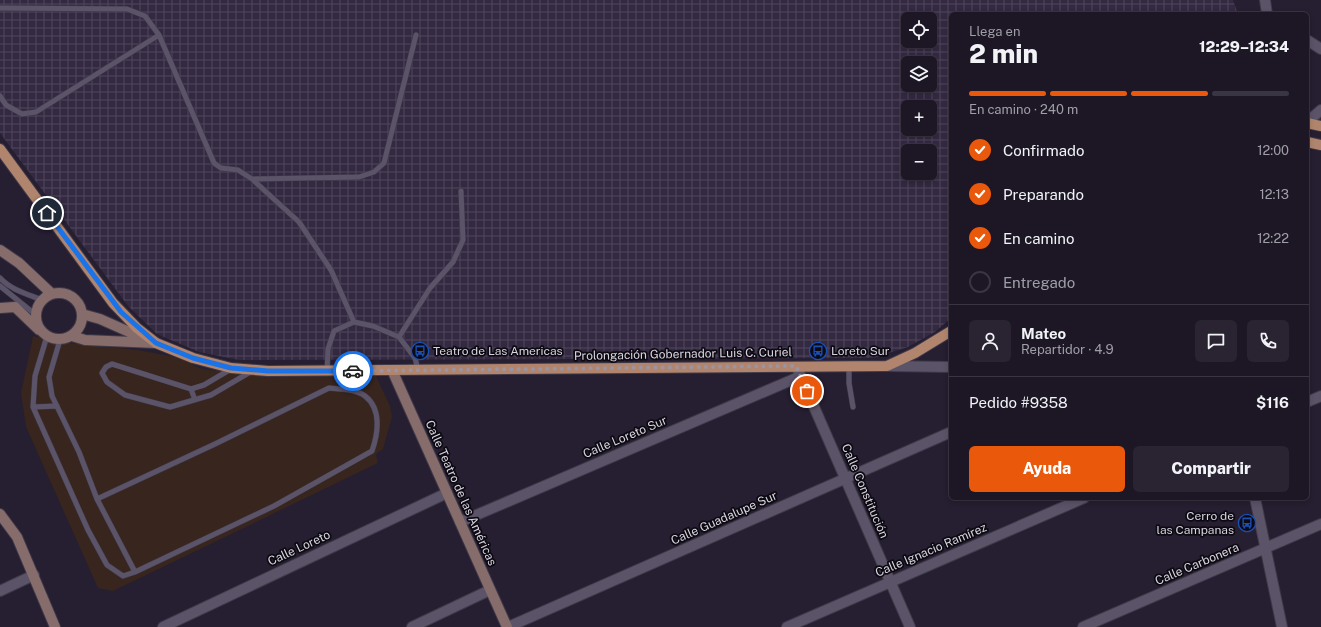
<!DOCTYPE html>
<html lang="es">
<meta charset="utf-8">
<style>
:root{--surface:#1c1625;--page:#292332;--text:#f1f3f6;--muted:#a09fa7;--line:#3a3542;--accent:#ea580c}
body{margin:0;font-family:"Public Sans",sans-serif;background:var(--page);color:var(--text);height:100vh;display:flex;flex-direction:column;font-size:15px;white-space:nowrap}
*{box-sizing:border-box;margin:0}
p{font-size:13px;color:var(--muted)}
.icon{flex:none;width:22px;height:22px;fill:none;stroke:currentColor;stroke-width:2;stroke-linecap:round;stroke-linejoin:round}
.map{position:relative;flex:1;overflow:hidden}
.sheet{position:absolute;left:949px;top:12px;width:360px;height:488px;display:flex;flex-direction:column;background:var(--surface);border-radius:6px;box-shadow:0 2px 6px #0003,0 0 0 1px var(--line)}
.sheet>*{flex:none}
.tools{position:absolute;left:901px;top:12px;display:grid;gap:8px}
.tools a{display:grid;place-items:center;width:36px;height:36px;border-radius:6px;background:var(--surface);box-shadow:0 2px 6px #0003,0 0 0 1px var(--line);font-size:20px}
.pin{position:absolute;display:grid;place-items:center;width:34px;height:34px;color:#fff;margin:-17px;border:2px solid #fff;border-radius:50%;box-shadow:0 1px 4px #0007}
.courier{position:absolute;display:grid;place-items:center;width:40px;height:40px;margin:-20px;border:3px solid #1a73e8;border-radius:50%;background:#fff;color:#222;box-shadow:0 1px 5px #0007}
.head em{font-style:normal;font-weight:800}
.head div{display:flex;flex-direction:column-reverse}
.head{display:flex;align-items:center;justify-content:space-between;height:68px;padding:0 20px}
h1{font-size:26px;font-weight:800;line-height:30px}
.bar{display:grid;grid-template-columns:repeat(4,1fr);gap:6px 4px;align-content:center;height:48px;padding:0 20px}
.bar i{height:5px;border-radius:3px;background:var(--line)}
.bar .on{background:var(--accent)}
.bar p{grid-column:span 4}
.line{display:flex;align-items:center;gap:10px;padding:0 20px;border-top:1px solid var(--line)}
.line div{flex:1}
.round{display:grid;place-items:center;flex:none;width:42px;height:42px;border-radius:6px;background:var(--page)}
ol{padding:0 20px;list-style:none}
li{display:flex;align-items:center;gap:12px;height:44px}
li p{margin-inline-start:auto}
li .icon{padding:4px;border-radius:50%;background:var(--accent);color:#fff;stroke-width:4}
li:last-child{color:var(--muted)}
li i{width:22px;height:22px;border:2px solid var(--line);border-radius:50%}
.button{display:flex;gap:8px;margin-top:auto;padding:8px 20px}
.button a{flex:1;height:46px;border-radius:6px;background:var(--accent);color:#fff;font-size:16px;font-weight:800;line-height:46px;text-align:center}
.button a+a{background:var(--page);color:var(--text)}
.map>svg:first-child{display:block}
</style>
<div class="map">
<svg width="1321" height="627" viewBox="0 0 1321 627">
<defs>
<pattern id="industrial-grid" width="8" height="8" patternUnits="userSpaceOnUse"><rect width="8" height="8" fill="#332941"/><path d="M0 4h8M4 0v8" fill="none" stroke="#50475c"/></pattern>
</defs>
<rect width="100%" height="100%" fill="#261e31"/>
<!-- commercial -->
<path fill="#37251e" d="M 33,336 L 69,343 L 138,350 L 176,357 L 202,369 L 227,372 L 375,374 L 390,406 L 392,417 L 383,449 L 376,454 L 378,463 L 113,591 L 98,588 L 26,427 L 21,393 Z"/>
<!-- industrial -->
<path fill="url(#industrial-grid)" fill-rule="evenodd" d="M 0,0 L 1233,0 L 1238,14 L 1129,14 L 1107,12 L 1101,14 L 951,14 L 951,318 L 935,332 L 908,347 L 873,358 L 239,360 L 199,352 L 157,334 L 128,306 L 0,133 ZM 908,19 L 930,19 L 930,41 L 908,41 ZM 908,63 L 930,63 L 930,85 L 908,85 ZM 908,107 L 930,107 L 930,129 L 908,129 ZM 908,151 L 930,151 L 930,173 L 908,173 Z"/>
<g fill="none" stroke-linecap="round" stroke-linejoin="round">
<defs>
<path id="lane" d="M 0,8 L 127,9 L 145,16 L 159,35 L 214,163 L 221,168 L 238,170 L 252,179 L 299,222 L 331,270 L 354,322
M 0,96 L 6,105 L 22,114 L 36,112 L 159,35
M 252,179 L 359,177 L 374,172 L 384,163 L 416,35
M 0,278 C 11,290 27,294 42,300
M 0,286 L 36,315
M 47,336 L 35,376 L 33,407 L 88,530 L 107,565 L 123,576 L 135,572 L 274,506 L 372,451 C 378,434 382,409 365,396 C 356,389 340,389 329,388 L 215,444 L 97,499
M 399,337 L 430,288 L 453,262 L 463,240 L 461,191
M 60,340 L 49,377 L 52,396 L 79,452 L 97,499 L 135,572
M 849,366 L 849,383 L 853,407
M 231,369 L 204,385 L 191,389 L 112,364 L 106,367 L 102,373 L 107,382 L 125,395 L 170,407 L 211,395 L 252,371
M 327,371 L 328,349 L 334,331 L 354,322 L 373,326 L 399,337 L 415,358 L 418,370
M 191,389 L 195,400
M 33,407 L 57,406"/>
<path id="street" d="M 1265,0 L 1267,14
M 1307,40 L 1321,49
M 1307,122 L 1321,110
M 887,366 L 951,367
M 798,370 L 910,627
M 1307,402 L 1321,396
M 1255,498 L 1282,627
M 460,522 L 801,376
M 0,591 L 34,575
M 163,627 L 447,493
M 412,627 L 490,590
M 508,627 L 951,432
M 787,627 L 1084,498
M 1083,627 L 1321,524"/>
<path id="secondary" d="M 0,250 L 19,263 L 52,294
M36 316a23 23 0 1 1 46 0a23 23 0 1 1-46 0Z
M 0,308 L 15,307 L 39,330
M 82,314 L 100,319 L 145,339
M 72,336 L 85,340 L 156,343
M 392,370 L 507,627
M 0,514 L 17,537 L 55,627"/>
<path id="primary" d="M 1307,123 L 1321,126
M 1307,142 L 1321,145
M 0,149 L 113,303 L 137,328 L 156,343 L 193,358 L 231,368 L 268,371 L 887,366 L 915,353 L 951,331"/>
</defs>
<!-- lane casing -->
<use href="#lane" stroke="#3f3948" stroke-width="6"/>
<!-- street casing -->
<use href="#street" stroke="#3f3948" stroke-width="12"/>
<!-- secondary casing -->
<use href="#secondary" stroke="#3f3948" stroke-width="12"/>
<!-- primary casing -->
<use href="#primary" stroke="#3f3948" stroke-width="12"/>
<!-- lane -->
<use href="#lane" stroke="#5b5368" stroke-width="5"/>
<!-- street -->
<use href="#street" stroke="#5b5368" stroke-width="10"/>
<!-- secondary -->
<use href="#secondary" stroke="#866c6b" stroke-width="10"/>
<!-- primary -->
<use href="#primary" stroke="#b1856d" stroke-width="10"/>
</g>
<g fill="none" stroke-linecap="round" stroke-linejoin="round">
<!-- done -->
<path stroke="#9a94a3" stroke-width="4" stroke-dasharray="0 7.2" d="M 353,371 L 796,366 L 807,391"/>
<!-- route -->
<path stroke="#1a73e8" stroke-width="5" d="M 47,213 L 121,312 L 156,343 L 193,358 L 231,368 L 268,371 L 353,371"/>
</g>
<!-- icons -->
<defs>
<symbol id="bus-ring" viewBox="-11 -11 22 22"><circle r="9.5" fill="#0d0a12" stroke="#1a4fb4" stroke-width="1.5"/><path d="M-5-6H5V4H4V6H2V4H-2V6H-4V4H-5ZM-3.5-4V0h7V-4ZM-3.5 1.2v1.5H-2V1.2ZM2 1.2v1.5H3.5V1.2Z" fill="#1a4fb4"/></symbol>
</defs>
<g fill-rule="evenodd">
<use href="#bus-ring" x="410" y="341" width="20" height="20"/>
<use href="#bus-ring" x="808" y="341" width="20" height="20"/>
<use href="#bus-ring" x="1237" y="513" width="20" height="20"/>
</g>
<g text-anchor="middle" stroke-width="3.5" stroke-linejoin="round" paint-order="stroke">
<!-- poi labels -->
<g font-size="12" fill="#d8d4e0" stroke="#0d0a12" text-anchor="start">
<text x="433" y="355">Teatro de Las Americas</text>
<text x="831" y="355">Loreto Sur</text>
<text x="1234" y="520" text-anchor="end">Cerro de<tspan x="1234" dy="14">las Campanas</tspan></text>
</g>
<!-- street labels -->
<g font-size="12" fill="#d8d4e0" stroke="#0d0a12">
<text transform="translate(683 354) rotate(-1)" y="4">Prolongación Gobernador Luis C. Curiel</text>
<text transform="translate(625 437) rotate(-23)" y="4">Calle Loreto Sur</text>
<text transform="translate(865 491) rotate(67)" y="4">Calle Constitución</text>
<text transform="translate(461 493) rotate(66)" y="4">Calle Teatro de las Américas</text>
<text transform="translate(724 518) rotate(-24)" y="4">Calle Guadalupe Sur</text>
<text transform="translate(299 548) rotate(-25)" y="4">Calle Loreto</text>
<text transform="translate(931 550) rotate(-23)" y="4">Calle Ignacio Ramírez</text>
<text transform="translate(1197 564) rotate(-23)" y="4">Calle Carbonera</text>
</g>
</g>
</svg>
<div class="tools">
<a><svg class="icon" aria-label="locate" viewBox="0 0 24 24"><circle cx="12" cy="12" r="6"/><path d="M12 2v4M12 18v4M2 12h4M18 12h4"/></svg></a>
<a><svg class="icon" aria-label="layers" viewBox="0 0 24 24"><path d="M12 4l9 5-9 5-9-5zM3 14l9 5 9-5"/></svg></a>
<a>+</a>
<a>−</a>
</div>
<div class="pin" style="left:807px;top:391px;background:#ea580c"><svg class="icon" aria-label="bag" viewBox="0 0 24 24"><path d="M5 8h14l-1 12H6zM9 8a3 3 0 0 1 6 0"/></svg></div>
<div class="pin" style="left:47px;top:213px;background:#1f2937"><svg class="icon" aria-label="home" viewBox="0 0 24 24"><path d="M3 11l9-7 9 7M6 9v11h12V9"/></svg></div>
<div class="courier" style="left:353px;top:371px"><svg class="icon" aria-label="car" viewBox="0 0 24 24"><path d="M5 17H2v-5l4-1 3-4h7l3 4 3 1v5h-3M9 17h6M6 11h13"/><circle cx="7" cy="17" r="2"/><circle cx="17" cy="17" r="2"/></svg></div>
<section class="sheet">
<div class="head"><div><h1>2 min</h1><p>Llega en</p></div><em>12:29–12:34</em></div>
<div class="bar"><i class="on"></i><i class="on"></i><i class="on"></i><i></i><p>En camino · 240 m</p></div>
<ol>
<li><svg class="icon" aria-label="check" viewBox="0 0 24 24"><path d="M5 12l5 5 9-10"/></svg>Confirmado<p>12:00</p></li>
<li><svg class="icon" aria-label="check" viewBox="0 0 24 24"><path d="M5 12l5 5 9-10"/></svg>Preparando<p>12:13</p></li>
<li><svg class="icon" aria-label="check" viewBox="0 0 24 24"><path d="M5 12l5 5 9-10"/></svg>En camino<p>12:22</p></li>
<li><i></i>Entregado</li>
</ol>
<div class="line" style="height:72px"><a class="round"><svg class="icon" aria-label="person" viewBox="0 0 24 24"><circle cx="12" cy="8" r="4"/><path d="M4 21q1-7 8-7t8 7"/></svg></a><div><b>Mateo</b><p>Repartidor · 4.9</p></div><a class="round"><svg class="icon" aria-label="chat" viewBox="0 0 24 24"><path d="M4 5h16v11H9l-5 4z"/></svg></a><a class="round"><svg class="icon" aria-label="phone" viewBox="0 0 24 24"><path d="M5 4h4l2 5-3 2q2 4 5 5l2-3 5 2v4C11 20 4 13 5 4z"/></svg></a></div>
<div class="line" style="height:52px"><div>Pedido #9358</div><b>$116</b></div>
<div class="button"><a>Ayuda</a><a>Compartir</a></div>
</section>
</div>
